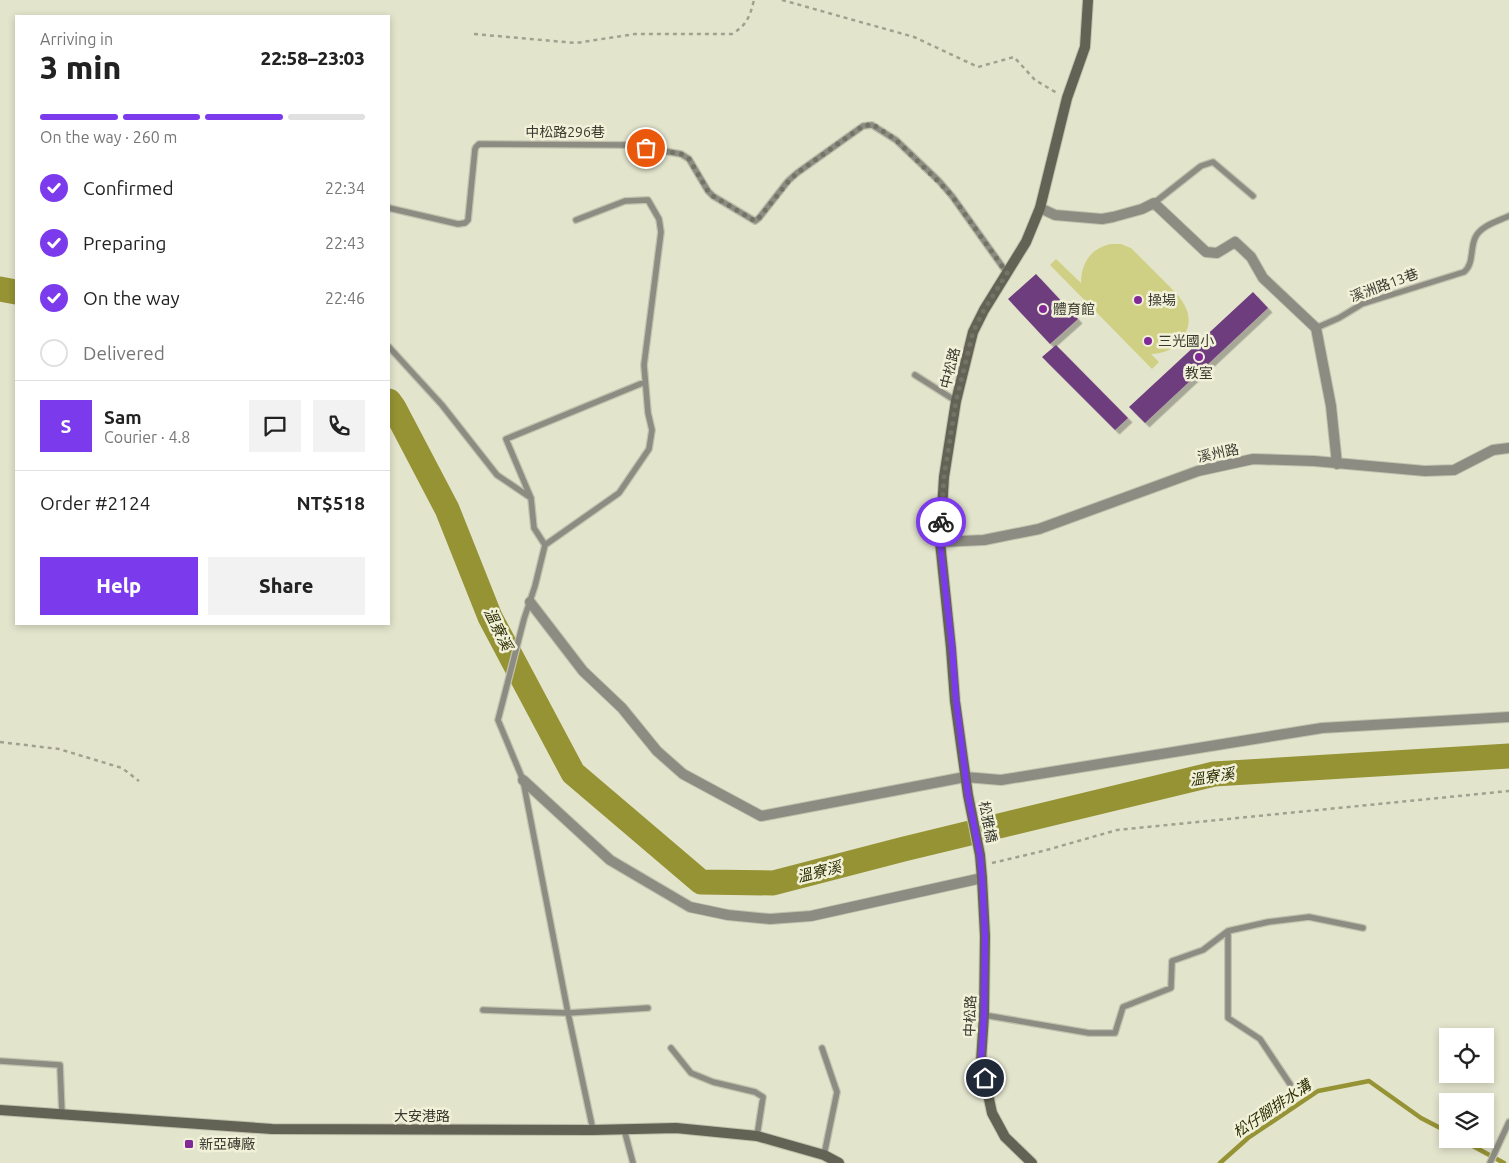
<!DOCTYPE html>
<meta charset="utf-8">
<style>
:root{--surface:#fff;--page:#f2f2f2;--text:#222;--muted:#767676;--line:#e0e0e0;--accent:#7c3aed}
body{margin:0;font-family:Ubuntu,"Noto Sans TC",sans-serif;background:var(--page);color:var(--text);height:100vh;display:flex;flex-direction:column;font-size:19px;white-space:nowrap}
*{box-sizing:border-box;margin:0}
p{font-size:16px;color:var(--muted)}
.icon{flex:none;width:28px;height:28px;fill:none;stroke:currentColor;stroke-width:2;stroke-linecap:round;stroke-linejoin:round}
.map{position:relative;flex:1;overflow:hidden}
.drawer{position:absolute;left:15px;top:15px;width:375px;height:610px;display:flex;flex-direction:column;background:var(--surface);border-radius:0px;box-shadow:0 2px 8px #0003}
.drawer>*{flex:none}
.fabs{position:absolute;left:1439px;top:1028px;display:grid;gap:10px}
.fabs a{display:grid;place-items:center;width:55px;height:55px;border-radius:0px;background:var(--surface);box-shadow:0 2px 8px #0003;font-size:25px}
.pin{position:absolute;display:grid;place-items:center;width:42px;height:42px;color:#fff;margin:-21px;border:2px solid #fff;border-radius:50%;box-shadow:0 1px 5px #0007}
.courier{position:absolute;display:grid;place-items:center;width:50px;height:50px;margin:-25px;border:4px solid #7c3aed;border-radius:50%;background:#fff;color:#222;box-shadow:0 1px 6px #0007}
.headline em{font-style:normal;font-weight:800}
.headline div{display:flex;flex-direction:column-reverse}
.headline{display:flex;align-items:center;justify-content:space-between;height:85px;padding:0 25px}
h1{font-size:32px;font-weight:800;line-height:38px}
.bar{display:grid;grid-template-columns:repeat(4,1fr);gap:8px 5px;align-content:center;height:60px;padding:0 25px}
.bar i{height:6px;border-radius:4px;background:var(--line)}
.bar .on{background:var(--accent)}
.bar p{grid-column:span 4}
.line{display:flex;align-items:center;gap:12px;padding:0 25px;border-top:1px solid var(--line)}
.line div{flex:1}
.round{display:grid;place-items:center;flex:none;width:52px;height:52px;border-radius:0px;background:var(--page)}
ol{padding:0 25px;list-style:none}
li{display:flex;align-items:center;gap:15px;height:55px}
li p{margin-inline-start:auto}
li .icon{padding:5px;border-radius:50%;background:var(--accent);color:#fff;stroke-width:4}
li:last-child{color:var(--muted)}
li i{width:28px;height:28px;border:2px solid var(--line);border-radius:50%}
.button{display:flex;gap:10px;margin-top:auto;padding:10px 25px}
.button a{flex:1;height:58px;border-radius:0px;background:var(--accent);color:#fff;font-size:20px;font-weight:800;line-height:58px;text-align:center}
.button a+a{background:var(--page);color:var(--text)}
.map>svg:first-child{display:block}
</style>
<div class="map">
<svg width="1509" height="1163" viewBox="0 0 1509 1163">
<defs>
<filter id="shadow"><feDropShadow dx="4.5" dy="4.5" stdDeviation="0" flood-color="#0004"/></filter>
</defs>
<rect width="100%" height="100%" fill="#e3e4cc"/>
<!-- green -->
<path fill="#d0d085" d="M 1111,244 L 1121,244 L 1131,248 C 1141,258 1151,268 1161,278 C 1178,295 1201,314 1181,340 C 1174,349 1163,354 1151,354 L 1159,362 L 1152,369 L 1050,265 L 1056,259 L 1081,283 C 1081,263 1091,248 1111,244 Z"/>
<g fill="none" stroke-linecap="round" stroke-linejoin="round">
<!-- stream -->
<path stroke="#959334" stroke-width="4.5" d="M 1460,1139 L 1504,1163
M 1220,1163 L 1248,1138 L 1318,1091 L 1369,1081 L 1421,1118 L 1448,1132"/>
<!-- river -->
<path stroke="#959334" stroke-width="25" d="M 0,289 L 16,292
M 389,401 L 394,408 L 447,509 L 490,617 L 573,773 L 701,882 L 773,883 L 904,849 L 1214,774 L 1509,756"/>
</g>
<!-- building -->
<path fill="#6e3c7d" filter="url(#shadow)" d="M 1036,274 L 1078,319 L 1050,344 L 1008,299 Z
M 1253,292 L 1268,308 L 1145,423 L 1129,407 Z
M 1056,345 L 1128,418 L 1115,430 L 1042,357 Z"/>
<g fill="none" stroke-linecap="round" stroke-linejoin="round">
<defs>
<path id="lane" d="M 1154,203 L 1201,166 L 1213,162 L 1253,196
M 389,208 L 458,224 L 465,223 L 468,220 L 475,149 L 476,147 L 479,144 L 629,145 L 681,154 L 689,159 L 708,191 L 713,196 L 755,221 L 759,218 L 788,181 L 797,173 L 863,126 L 872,125 L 896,140 L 939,181 L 952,196 L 1007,273
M 576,220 L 625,201 L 648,200 L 659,219 L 661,232 L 644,365 L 648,413 L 652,430 L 649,449 L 619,493 L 545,545 L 535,586 L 524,619 L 498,720 L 523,780 L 568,1013 L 593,1130
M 1316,328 L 1339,318 L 1362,304 L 1464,272 C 1474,264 1470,249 1475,238 C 1480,226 1498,221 1509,216
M 389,347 L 442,405 L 497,475 L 531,498
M 915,375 L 956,401
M 545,545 L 534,528 L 531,498 L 506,439 L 645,382
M 1228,931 L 1228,1018 L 1260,1039 L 1290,1084
M 483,1010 L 568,1013 L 648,1008
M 984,1015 L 1089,1033 L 1115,1033 L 1123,1007 L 1171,988 L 1172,961 L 1203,950 L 1228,931 L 1268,922 L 1309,917 L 1363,928
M 671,1048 L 691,1073 L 713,1082 L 755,1092 L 763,1097 L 757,1136
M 822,1048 L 837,1092 L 824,1155
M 0,1061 L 60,1065 L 62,1114
M 624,1129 L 633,1163
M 1490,1163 L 1509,1122"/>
<path id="street" d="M 1040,208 L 1055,215 L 1102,219 L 1113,217 L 1142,209 L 1154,203 L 1206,252 L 1217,253 L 1235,242 L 1251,257 L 1263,278 L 1316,328 L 1331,406 L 1337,464
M 940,542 L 984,540 L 1039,529 L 1198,471 L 1253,459 L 1314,461 L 1425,471 L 1454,470 L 1493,450 L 1509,448
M 530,602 L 583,671 L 622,708 L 657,751 L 683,774 L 761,816 L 965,777 L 1001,780 L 1322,728 L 1509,717
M 523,780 L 610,860 L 690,907 L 728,915 L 770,919 L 811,916 L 982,878"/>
<path id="secondary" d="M 0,1110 L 272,1129 L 593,1130 L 676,1128 L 757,1136 L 824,1155 L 839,1163
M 1032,1163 L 1005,1137 L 992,1113 L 981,1061 L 984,1015 L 985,936 L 982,878 L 980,855 L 968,795 L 955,701 L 951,648 L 940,542 L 944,477 L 956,401 L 973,332 L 984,310 L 1026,242 L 1040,208 L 1067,98 L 1085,47 L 1088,0"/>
</defs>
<!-- lane casing -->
<use href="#lane" stroke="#c1c2ad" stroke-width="8"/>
<!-- street casing -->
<use href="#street" stroke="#c1c2ad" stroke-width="12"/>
<!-- secondary casing -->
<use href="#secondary" stroke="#c1c2ad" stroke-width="12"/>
<!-- path -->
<path stroke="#a0a18f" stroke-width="2.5" stroke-dasharray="4 4" stroke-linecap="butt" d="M 782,0 L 914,37 L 978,67 L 1014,57 L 1035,80 L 1057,93
M 474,34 L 576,43 L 635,34 L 732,34 C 747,25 750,16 754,0
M 0,742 L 59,749 L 122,768 L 139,781
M 992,863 L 1043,851 L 1117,830 L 1509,791"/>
<!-- lane -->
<use href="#lane" stroke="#8c8c82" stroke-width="5.5"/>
<!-- street -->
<use href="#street" stroke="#8c8c82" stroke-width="10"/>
<!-- secondary -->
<use href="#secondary" stroke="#636355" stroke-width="10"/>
</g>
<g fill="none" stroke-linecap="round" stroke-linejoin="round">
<!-- done -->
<path stroke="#747466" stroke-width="5" stroke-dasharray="0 9" d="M 646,148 L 681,154 L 689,159 L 708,191 L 713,196 L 755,221 L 759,218 L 788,182 L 797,173 L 863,126 L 872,124 L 896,140 L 938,181 L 952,196 L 1007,273 L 984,310 L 973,332 L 956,401 L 944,477 L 941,522"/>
<!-- route -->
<path stroke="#7c3aed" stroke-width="6" d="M 941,522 L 940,542 L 952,648 L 956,701 L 968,795 L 980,855 L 982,878 L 985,936 L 984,1015 L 981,1061 L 985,1078"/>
</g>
<!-- markers -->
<g fill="#802997" stroke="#f1f1d9" stroke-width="2">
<circle cx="1138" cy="300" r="5"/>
<circle cx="1043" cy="309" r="5"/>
<circle cx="1148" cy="341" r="5"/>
<circle cx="1199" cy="357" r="5"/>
<rect x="184" y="1139" width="10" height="10" rx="2.5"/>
</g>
<g text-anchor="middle" stroke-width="5" stroke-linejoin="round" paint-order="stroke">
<!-- street labels -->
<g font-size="14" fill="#38382f" stroke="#f1f1d9">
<text x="565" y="137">中松路296巷</text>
<text transform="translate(1384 285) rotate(-20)" y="5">溪洲路13巷</text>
<text transform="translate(950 368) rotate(-76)" y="5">中松路</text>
<text transform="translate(1218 453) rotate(-12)" y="5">溪州路</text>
<text transform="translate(988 822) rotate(79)" y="5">松雅橋</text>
<text transform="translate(970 1016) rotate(-88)" y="5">中松路</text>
<text x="422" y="1121">大安港路</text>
</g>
<!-- poi labels -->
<g font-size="14" fill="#38382f" stroke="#f1f1d9" text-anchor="start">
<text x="1148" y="305">操場</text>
<text x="1053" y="314">體育館</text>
<text x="1158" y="346">三光國小</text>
<text x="1199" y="378" text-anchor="middle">教室</text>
<text x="199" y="1149">新亞磚廠</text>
</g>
<!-- water labels -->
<g font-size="15" font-style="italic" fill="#2f2f05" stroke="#f1f1d9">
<text transform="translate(498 629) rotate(64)" y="5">溫寮溪</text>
<text transform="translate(1212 777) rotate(-9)" y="5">溫寮溪</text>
<text transform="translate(819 872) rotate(-14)" y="5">溫寮溪</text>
<text transform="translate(1272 1109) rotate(-34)" y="5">松仔腳排水溝</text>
</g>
</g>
</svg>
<div class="fabs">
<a><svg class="icon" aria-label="locate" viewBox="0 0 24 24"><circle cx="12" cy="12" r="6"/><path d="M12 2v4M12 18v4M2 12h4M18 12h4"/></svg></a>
<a><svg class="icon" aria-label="layers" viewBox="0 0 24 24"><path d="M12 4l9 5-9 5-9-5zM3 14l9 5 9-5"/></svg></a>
</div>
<div class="pin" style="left:646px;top:148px;background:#ea580c"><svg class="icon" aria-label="bag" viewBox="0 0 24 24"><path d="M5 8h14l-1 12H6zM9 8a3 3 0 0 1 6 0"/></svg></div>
<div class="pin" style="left:985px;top:1078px;background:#1f2937"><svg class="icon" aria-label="home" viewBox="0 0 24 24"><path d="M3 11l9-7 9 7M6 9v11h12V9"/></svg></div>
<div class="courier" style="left:941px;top:522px"><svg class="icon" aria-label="bike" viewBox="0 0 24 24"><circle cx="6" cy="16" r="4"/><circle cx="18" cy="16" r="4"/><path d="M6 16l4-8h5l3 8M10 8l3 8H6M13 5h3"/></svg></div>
<section class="drawer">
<div class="headline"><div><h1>3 min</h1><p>Arriving in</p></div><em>22:58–23:03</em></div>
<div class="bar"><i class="on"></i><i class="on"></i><i class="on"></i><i></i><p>On the way · 260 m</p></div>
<ol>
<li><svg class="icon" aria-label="check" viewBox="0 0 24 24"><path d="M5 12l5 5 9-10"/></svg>Confirmed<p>22:34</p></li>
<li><svg class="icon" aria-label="check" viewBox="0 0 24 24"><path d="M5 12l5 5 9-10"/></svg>Preparing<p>22:43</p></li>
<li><svg class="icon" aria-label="check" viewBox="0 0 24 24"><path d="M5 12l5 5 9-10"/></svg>On the way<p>22:46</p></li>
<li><i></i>Delivered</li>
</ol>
<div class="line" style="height:90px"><b class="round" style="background:var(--accent);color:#fff">S</b><div><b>Sam</b><p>Courier · 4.8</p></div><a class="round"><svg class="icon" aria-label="chat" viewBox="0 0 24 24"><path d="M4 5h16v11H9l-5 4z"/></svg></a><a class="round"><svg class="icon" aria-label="phone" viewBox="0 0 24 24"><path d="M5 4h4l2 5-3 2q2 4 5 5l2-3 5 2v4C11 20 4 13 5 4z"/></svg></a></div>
<div class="line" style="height:65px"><div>Order #2124</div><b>NT$518</b></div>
<div class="button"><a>Help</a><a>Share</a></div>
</section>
</div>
